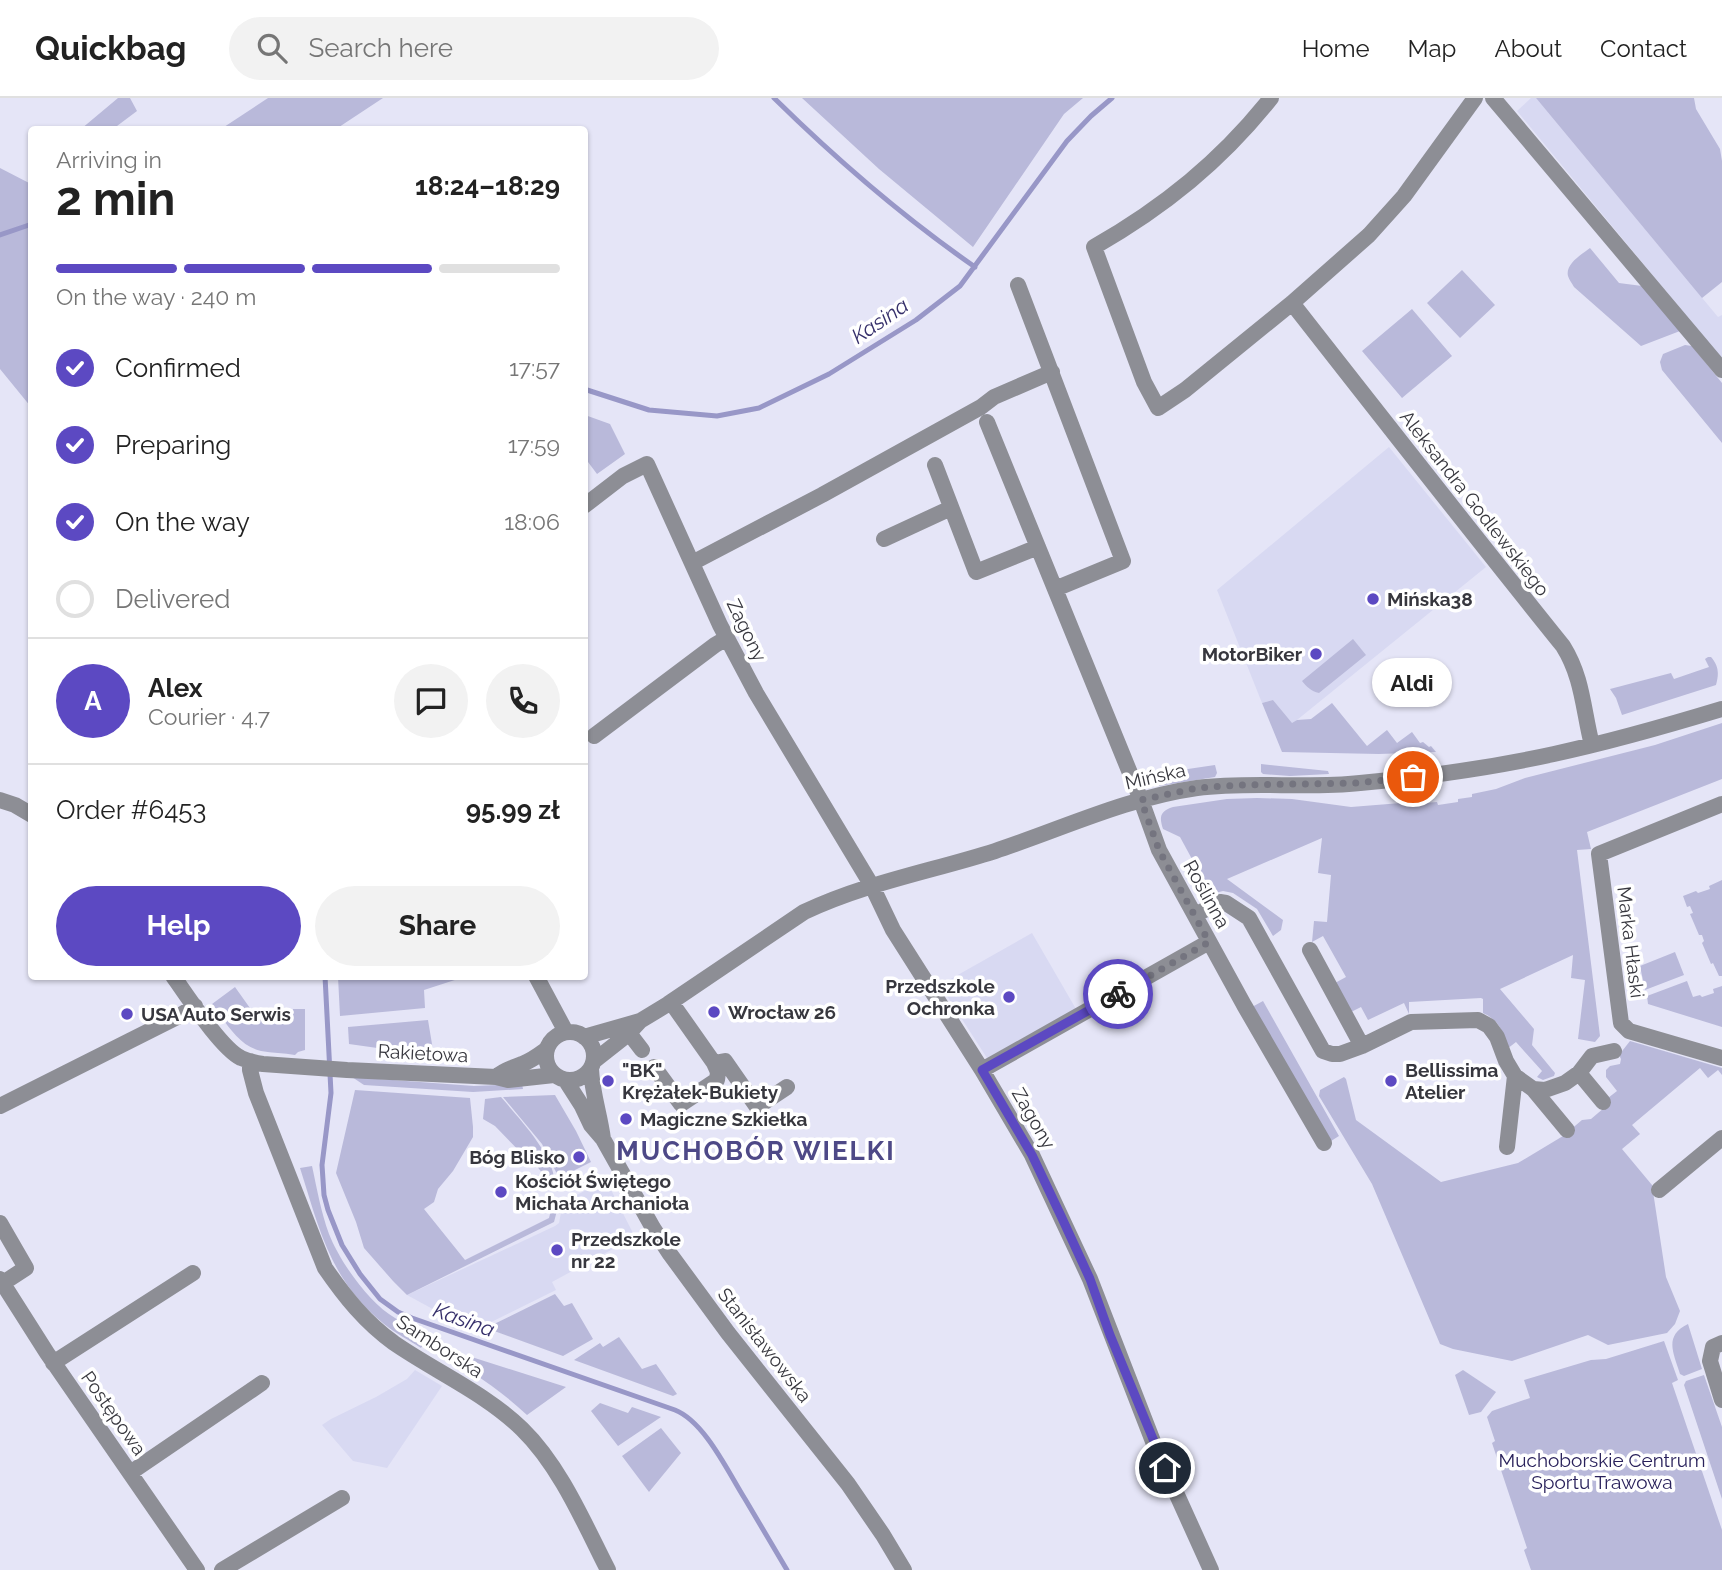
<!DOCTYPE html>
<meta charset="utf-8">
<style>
:root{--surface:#fff;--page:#f2f2f2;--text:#222;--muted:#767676;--line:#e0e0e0;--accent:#5c49c2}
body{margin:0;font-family:Raleway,sans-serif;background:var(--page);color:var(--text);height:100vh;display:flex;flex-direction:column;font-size:26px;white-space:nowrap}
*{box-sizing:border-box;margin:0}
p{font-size:23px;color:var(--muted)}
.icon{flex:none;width:38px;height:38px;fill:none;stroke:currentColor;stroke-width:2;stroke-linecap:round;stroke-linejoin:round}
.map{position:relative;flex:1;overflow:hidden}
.drawer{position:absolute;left:28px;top:28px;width:560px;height:854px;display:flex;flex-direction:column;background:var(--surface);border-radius:7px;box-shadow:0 2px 5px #0004}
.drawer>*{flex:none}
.pin{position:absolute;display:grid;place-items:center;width:60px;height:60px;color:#fff;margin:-30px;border:4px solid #fff;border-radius:50%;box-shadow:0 2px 7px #0007}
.courier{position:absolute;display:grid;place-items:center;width:70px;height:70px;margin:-35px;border:5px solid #5c49c2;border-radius:50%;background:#fff;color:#222;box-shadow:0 2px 9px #0007}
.bubble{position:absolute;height:49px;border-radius:24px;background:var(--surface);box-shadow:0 2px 5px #0004;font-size:23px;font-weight:700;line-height:49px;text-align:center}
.summary em{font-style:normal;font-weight:700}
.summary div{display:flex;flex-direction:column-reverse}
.summary{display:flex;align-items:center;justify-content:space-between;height:119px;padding:0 28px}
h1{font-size:46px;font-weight:700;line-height:52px}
.bar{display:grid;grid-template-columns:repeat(4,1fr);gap:10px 7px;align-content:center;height:84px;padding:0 28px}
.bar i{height:9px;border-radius:5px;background:var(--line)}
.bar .selected{background:var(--accent)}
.bar p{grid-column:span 4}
.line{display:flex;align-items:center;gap:18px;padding:0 28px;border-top:2px solid var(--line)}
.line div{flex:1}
.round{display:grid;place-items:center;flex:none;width:74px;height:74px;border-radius:37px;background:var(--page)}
ol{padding:0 28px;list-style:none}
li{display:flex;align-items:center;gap:21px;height:77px}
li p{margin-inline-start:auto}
li .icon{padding:7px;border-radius:50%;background:var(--accent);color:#fff;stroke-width:4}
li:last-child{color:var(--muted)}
li i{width:38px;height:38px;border:4px solid var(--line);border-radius:50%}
.primary-button{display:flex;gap:14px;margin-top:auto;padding:14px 28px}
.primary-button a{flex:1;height:80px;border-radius:42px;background:var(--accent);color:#fff;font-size:28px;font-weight:700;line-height:80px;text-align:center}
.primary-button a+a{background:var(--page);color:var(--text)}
header{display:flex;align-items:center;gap:42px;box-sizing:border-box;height:98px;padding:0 35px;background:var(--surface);border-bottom:2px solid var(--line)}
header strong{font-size:33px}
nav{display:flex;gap:38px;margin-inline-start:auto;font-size:24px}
.search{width:490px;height:63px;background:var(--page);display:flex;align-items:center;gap:18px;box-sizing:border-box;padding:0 24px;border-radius:38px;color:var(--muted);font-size:26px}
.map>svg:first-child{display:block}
</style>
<header>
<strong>Quickbag</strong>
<div class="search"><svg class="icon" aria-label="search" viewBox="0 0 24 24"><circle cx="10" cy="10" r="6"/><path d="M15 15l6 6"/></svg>Search here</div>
<nav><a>Home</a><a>Map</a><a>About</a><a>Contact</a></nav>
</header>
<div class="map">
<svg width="1722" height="1472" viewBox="0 0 1722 1472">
<rect width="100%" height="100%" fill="#e5e5f7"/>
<!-- built -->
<path fill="#d8d9f2" d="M 1531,0 L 1536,0 L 1718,219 L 1722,217 L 1722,261 L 1517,13 Z
M 1389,349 L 1486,469 L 1292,626 L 1273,602 L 1262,605 L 1217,492 Z
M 1032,835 L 1076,911 L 987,960 L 940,887 Z
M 606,1082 L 635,1139 L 552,1184 L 556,1192 L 473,1233 L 407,1197 L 555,1128 L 559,1125 L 563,1104 Z
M 415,1272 L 442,1288 L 387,1370 L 353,1363 L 322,1327 L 331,1321 L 376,1299 L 407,1281 Z"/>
<!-- green -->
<path fill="#b9b9da" d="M 118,0 L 130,0 L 137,13 L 113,31 L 81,31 Z
M 268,0 L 383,0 L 336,31 L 221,31 Z
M 802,0 L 1083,0 L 1064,16 L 973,149 L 879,71 Z
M 1536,0 L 1694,0 L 1696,11 L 1720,51 L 1722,63 L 1722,184 L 1702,200 Z
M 0,70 L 31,86 L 31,309 L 0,271 Z
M 1590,150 L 1619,185 L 1642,188 L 1680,233 L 1641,248 L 1574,189 C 1572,185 1569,182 1568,178 C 1565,166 1582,156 1590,150 Z
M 1462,172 L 1495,207 L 1460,240 L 1427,205 Z
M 1412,211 L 1452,258 L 1402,300 L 1362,253 Z
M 1685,247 L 1692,248 L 1722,285 L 1722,345 L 1662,272 L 1660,264 L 1663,256 Z
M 585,317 L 610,326 L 625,356 L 597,376 L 585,360 Z
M 1353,541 L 1366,557 L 1319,595 C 1311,593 1307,589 1302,583 Z
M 1708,559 L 1711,559 C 1719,568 1719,576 1716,587 L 1622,617 L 1616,600 L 1610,591 L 1671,575 L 1674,581 L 1709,569 L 1705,561 Z
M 1273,602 L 1292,625 L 1297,622 L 1311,621 L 1332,605 L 1367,648 L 1387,632 L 1397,645 L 1412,634 L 1420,645 L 1423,644 L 1429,649 L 1431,648 L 1436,654 L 1379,656 L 1282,654 L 1262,605 Z
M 1722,625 L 1722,681 L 1587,734 L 1591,751 L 1577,752 L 1600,938 L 1595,944 L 1578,941 L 1585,882 L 1571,880 L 1573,857 L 1500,891 L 1534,931 L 1532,947 L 1555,975 L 1554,978 L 1543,982 L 1537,979 L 1542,973 L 1516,944 L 1507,951 C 1504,934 1499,922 1483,915 L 1483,901 L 1481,900 L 1409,904 L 1409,916 L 1404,905 L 1368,922 L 1361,909 L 1351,914 L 1335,885 L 1346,879 L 1323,838 L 1312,844 L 1314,823 L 1327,824 L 1331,777 L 1318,775 L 1322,740 L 1227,781 L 1283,822 L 1281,832 L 1273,838 L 1257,811 L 1233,795 L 1223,793 L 1211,796 L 1180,739 L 1163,731 C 1159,719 1160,713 1173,709 L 1227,701 L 1257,700 L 1292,701 L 1351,709 L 1426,703 L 1426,705 L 1437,704 L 1438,707 L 1458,704 L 1458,701 L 1472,699 L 1472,696 L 1496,691 L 1525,680 L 1655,647 Z
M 1261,666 L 1328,673 L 1329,676 L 1290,678 L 1263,676 L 1261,674 Z
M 1215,667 L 1217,675 L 1215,679 L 1159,688 L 1158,682 L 1156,682 L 1154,686 L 1145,682 L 1188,671 Z
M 1722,782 L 1722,878 L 1719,878 L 1713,865 L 1711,866 L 1702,845 L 1704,843 L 1702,837 L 1699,837 L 1690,816 L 1693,815 L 1690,808 L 1687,809 L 1683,798 L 1696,793 L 1698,795 L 1710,791 L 1709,788 Z
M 1675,854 L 1684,877 L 1645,892 L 1640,868 Z
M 338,879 L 338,878 L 464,879 L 424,892 L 425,910 L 340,918 Z
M 1687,883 L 1693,899 L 1700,897 L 1702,899 L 1714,895 L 1713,891 L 1722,888 L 1722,929 L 1648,906 L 1647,898 Z
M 235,889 L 257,920 L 260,922 L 265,919 L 271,927 L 293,913 L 293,911 L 305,911 L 305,952 L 298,954 L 295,957 C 284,955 272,955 261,953 C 238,948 225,923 212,906 Z
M 1263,903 L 1339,1038 L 1331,1043 L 1252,909 Z
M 428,922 L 434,958 L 349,946 L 348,929 Z
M 1630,943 L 1722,970 L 1722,977 L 1718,972 L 1708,980 L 1700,970 L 1632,1027 L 1640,1036 L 1622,1051 L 1652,1087 L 1666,1179 L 1680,1213 L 1675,1226 L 1667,1235 L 1608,1247 L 1588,1237 L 1512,1263 L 1453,1251 L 1440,1246 L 1372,1086 L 1319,998 L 1320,992 L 1344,979 L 1346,981 L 1356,1022 L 1441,1084 L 1518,1065 L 1563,1038 L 1582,1022 L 1591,1021 L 1611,1004 L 1608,1000 L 1617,993 L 1606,979 L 1606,972 L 1610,968 L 1620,966 L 1621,961 L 1619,957 Z
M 352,979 L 474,988 L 522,986 L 523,991 L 473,994 L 364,987 Z
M 355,992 L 470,1000 L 473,1029 L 473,1039 L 453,1073 L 438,1091 L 434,1104 L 424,1111 L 465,1162 L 549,1120 L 553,1104 L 560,1101 L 554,1124 L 407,1197 L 393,1183 L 364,1150 L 356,1124 L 336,1075 Z
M 555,997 L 576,1033 L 591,1064 L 559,1080 L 542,1046 L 503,999 Z
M 501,999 C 517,1018 557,1060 554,1085 L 552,1087 L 531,1061 L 528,1062 L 495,1028 L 483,1021 L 485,1001 Z
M 312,1068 C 317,1091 321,1114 329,1136 C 340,1164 369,1205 395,1220 C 406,1227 419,1230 430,1235 L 421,1250 C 409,1242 395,1235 384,1226 C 330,1182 320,1133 300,1070 Z
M 555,1196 L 564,1208 L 572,1205 L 593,1241 L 563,1258 L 486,1230 Z
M 1688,1226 L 1702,1271 L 1684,1278 L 1680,1276 C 1674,1256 1663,1238 1688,1226 Z
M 619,1239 L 642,1271 L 656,1266 L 677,1296 L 673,1298 L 574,1262 L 600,1245 L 603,1249 Z
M 1664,1243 L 1678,1282 L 1672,1285 L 1722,1432 L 1722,1472 L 1531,1472 L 1524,1452 L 1527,1450 L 1492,1345 L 1495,1343 L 1487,1319 L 1492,1313 L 1530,1300 L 1524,1282 L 1591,1262 L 1606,1261 Z
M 434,1247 L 566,1289 L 527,1317 C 496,1288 468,1271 431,1252 Z
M 1463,1272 L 1496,1294 L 1481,1314 L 1469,1317 L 1455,1277 Z
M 1704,1277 L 1722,1329 L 1722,1401 L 1684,1287 L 1686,1283 Z
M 600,1305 L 628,1315 L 632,1309 L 661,1319 L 618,1348 L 591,1313 Z
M 661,1330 L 681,1355 L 649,1394 L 622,1358 Z"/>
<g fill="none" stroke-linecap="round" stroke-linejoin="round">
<!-- stream -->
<path stroke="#9897c7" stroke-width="5" d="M 774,0 C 837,62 903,119 975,169
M 0,137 L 32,126
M 584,291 L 649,312 L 717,318 L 759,310 L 829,276 L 916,222 L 960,188 L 1067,43 L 1091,18 L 1112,0
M 325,878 L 331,995 L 322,1067 L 324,1097 L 328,1112 L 342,1147 L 360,1176 L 380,1201 L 398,1214 L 412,1220 L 675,1312 C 705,1324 728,1374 745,1401 C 759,1425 773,1448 787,1472"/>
<!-- minor -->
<path stroke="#8d8e95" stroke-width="16" d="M 1271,0 C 1221,63 1164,109 1094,149 L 1144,284 L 1158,310 L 1185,292 L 1292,205 L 1369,137 L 1404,98 L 1475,0
M 1493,0 L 1722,272
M 1018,187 L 1123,463 L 1055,491
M 1292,205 C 1382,320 1472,435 1563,548 C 1583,580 1583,612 1592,647
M 987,324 L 1141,702 L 1159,752 L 1244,907 L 1324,1045
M 935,367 L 976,474 L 1038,449
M 584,408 L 623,378 L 647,366 L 720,527 L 756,595 L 872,788 L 893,832 L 982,972 L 1032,1057 L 1090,1181 L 1154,1346 L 1211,1472
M 884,441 L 951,410
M 692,465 L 822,397 L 981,309 L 994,299 L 1052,274
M 594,638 L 715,547 L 727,540
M 0,702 L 15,707 L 32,717
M 1722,706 L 1599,756 L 1621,925 L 1629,933 L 1722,960
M 1195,817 L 1220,804 L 1226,805 L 1249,820 L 1323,953 L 1332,956 L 1340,956 L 1362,948 L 1411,924 L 1478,922 L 1489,928 L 1497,939 L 1506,963 L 1515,978 L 1533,991 L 1545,992 L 1565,985 L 1579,975 L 1592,958 L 1614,953
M 1310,852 L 1362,948
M 173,878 C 188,899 221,950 241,960 C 248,963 255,965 263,966 L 347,972 L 496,979 L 508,982 L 554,977
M 536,878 L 566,934
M 671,904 L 714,965 L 725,963 L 757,1009 L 787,989
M546 958a24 24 0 1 1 48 0a24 24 0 1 1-48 0Z
M 629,935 L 642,952
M 584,939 L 640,923
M 250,963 L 250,972 L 256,995 L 325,1170 C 345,1199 365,1224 394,1245 C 436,1274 485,1295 522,1331 C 560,1368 584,1425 608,1472
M 594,963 L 627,937 L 640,923 L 668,906 L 804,814 C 865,785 932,773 995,753 C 1062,731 1126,700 1197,690 C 1251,683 1306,691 1360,685 C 1425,679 1490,670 1554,656 C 1610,644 1666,628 1722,611
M 654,969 L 681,1006 L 717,982 L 718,974 L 714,965
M 591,971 C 592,995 600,1017 603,1041
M 982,972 L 1209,844
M 1579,975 L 1603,1004
M 496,979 C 504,972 512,970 522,966 C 531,963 539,957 547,951
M 566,983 L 582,1008 L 591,1027 L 603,1041 L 653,1130 L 670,1156 L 728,1235 L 848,1386 L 883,1437 L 904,1472
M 1533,991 L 1567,1032
M 0,1008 L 179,918 L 195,908
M 1507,1049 L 1515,978
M 1659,1092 L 1722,1040
M 0,1125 L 26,1170 L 3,1185
M 0,1181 L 47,1255 L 197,1472
M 1722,1245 L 1713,1249 L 1710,1263 L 1722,1302
M 53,1265 L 193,1175
M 130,1375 L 262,1285
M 222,1472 L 342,1400"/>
</g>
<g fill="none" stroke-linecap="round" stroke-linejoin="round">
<!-- done -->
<path stroke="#74747f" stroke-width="7" stroke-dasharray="0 12.6" d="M 1118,896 L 1209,844 L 1159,752 L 1141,702 L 1197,690 L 1240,687 L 1357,685 L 1413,679"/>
<!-- route -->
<path stroke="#5c49c2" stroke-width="9" d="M 1118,896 L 982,972 L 1032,1057 L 1061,1118 L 1090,1181 L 1110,1237 L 1165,1370"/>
</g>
<!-- markers -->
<g fill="#5c49c2" stroke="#fff" stroke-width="2.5">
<circle cx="1373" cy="501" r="7"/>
<circle cx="1316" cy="556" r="7"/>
<circle cx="1009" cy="899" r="7"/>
<circle cx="714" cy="914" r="7"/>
<circle cx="127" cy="916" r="7"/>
<circle cx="608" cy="983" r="7"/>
<circle cx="1391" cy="983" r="7"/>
<circle cx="626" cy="1021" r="7"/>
<circle cx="579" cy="1059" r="7"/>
<circle cx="501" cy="1094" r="7"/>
<circle cx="557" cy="1152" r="7"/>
</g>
<g text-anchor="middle" stroke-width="7" stroke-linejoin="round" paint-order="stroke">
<!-- street labels -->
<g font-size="19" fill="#37373e" stroke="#fff">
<text transform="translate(1475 405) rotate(52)" y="7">Aleksandra Godlewskiego</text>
<text transform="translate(747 532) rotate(64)" y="7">Zagony</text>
<text transform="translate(1155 678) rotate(-13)" y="7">Mińska</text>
<text transform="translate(1207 796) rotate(61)" y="7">Roślinna</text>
<text transform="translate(1631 844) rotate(83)" y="7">Marka Hłaski</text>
<text transform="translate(423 955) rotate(3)" y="7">Rakietowa</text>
<text transform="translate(1034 1020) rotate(60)" y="7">Zagony</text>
<text transform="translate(765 1247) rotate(52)" y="7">Stanisławowska</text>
<text transform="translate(440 1248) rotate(33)" y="7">Samborska</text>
<text transform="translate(114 1315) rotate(55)" y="7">Postępowa</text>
</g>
<!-- poi labels -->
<g font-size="19" font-weight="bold" fill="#37373e" stroke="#fff" text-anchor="start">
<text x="1387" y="508">Mińska38</text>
<text x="1302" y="563" text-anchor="end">MotorBiker</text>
<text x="995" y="895" text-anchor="end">Przedszkole<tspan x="995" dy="22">Ochronka</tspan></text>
<text x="728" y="921">Wrocław 26</text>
<text x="141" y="923">USA Auto Serwis</text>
<text x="622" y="979">"BK"<tspan x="622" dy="22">Krężałek-Bukiety</tspan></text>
<text x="1405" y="979">Bellissima<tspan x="1405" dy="22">Atelier</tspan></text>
<text x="640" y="1028">Magiczne Szkiełka</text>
<text x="565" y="1066" text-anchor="end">Bóg Blisko</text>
<text x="515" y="1090">Kościół Świętego<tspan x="515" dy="22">Michała Archanioła</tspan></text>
<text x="571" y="1148">Przedszkole<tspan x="571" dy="22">nr 22</tspan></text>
</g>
<!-- park labels -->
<g font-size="19" fill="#29215b" stroke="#fff">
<text x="1602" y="1369">Muchoborskie Centrum<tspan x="1602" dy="22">Sportu Trawowa</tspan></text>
</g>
<!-- water labels -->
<g font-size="21" font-style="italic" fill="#36306b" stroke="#fff">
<text transform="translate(880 223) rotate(-34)" y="7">Kasina</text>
<text transform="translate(464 1222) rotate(20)" y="7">Kasina</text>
</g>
<!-- district labels -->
<g font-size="26" font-weight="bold" letter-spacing="2" fill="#4e4987" stroke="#fff">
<text x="756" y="1062">MUCHOBÓR WIELKI</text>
</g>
</g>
</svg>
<div class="pin" style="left:1413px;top:679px;background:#ea580c"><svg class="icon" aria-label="bag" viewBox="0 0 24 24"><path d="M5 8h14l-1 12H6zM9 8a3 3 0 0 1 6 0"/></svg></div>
<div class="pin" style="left:1165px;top:1370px;background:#1f2937"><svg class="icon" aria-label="home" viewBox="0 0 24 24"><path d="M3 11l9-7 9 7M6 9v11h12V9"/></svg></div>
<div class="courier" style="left:1118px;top:896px"><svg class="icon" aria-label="bike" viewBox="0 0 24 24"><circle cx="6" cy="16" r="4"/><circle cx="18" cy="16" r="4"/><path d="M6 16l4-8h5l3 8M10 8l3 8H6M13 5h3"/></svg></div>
<div class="bubble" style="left:1372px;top:560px;width:80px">Aldi</div>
<section class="drawer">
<div class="summary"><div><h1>2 min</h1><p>Arriving in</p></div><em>18:24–18:29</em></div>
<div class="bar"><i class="selected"></i><i class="selected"></i><i class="selected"></i><i></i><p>On the way · 240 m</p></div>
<ol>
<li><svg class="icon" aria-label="check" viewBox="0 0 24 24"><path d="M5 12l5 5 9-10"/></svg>Confirmed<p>17:57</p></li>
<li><svg class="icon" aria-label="check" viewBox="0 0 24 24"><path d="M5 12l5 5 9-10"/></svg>Preparing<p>17:59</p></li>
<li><svg class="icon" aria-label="check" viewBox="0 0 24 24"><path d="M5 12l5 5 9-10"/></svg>On the way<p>18:06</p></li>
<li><i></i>Delivered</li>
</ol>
<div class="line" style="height:126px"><b class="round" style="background:var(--accent);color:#fff">A</b><div><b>Alex</b><p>Courier · 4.7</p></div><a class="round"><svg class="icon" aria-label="chat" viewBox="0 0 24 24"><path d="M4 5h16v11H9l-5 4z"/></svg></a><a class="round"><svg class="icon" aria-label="phone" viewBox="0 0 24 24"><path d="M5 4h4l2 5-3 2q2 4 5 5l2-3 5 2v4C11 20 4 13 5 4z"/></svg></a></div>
<div class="line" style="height:91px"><div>Order #6453</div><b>95.99 zł</b></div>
<div class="primary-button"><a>Help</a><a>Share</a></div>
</section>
</div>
